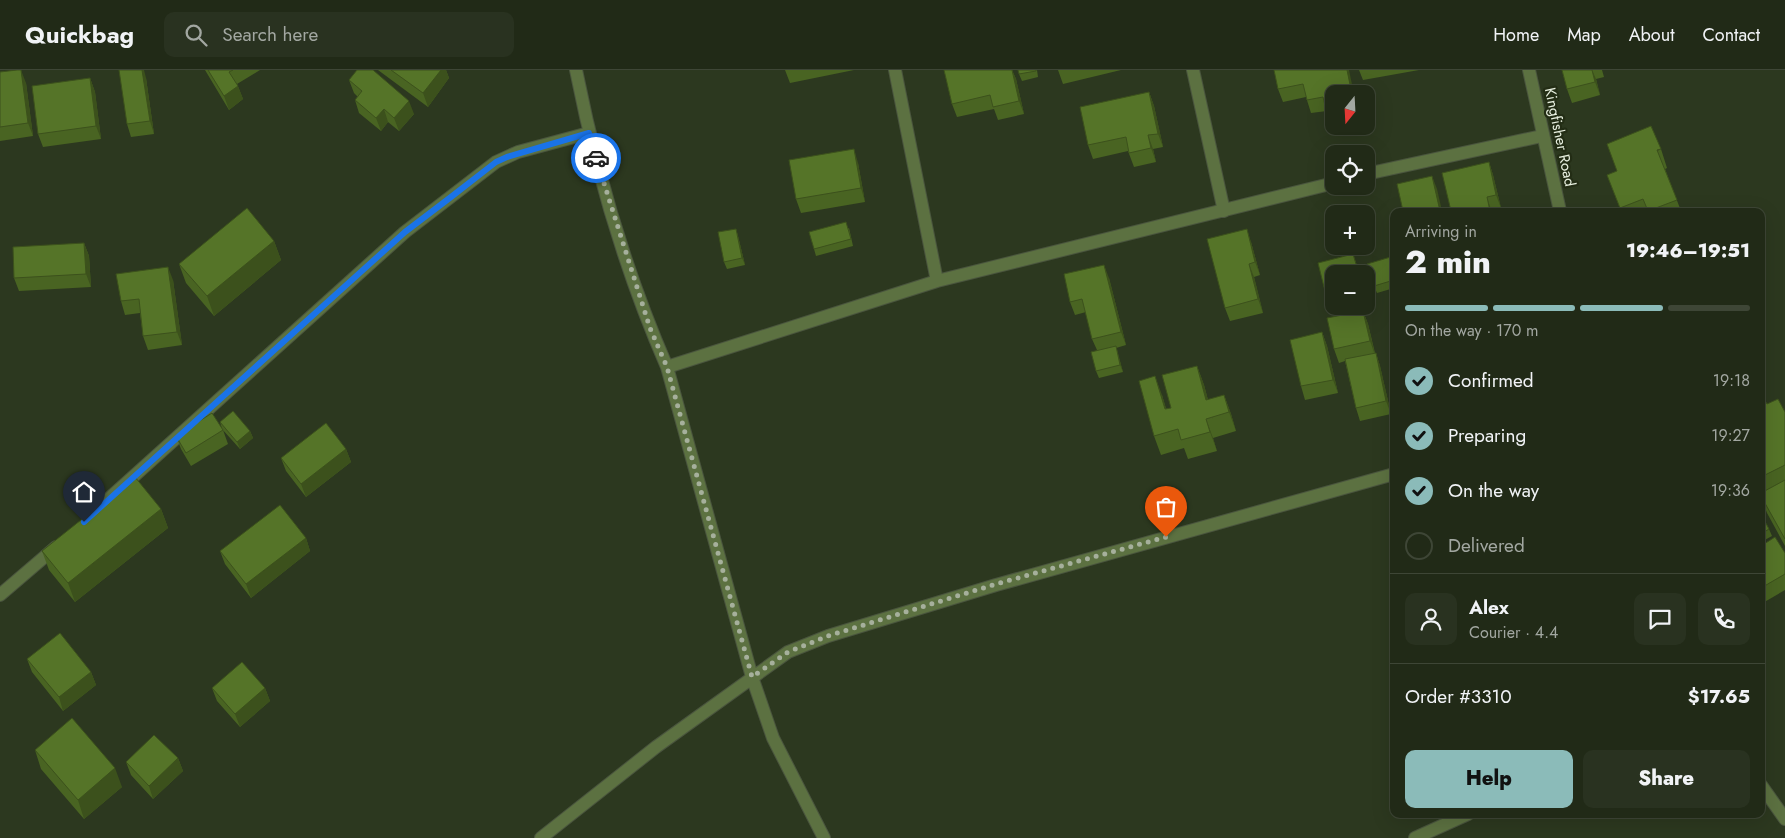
<!DOCTYPE html>
<meta charset="utf-8">
<style>
:root{--surface:#212a17;--page:#293220;--text:#f1f3f6;--muted:#a2a7a1;--line:#3e4636;--accent:#8bbbb9}
body{margin:0;font-family:Jost,sans-serif;background:var(--page);color:var(--text);height:100vh;display:flex;flex-direction:column;font-size:19px;white-space:nowrap}
*{box-sizing:border-box;margin:0}
p{font-size:16px;color:var(--muted)}
.icon{flex:none;width:28px;height:28px;fill:none;stroke:currentColor;stroke-width:2;stroke-linecap:round;stroke-linejoin:round}
.map{position:relative;flex:1;overflow:hidden}
.sheet{position:absolute;left:1390px;top:138px;width:375px;height:610px;display:flex;flex-direction:column;background:var(--surface);border-radius:10px;box-shadow:0 5px 20px #0002,0 0 0 1px var(--line)}
.sheet>*{flex:none}
.needle{width:32px;rotate:198deg}
.controls{position:absolute;left:1325px;top:15px;display:grid;gap:10px}
.controls a{display:grid;place-items:center;width:50px;height:50px;border-radius:10px;background:var(--surface);box-shadow:0 5px 20px #0002,0 0 0 1px var(--line);font-size:25px}
.pin{position:absolute;display:grid;place-items:center;width:42px;height:42px;color:#fff;margin:-51px -21px;border-radius:50% 50% 50% 0;rotate:-45deg;box-shadow:0 0 5px #0007}
.pin .icon{rotate:45deg}
.courier{position:absolute;display:grid;place-items:center;width:50px;height:50px;margin:-25px;border:4px solid #1a73e8;border-radius:50%;background:#fff;color:#222;box-shadow:0 1px 6px #0007}
.overview em{font-style:normal;font-weight:800}
.overview div{display:flex;flex-direction:column-reverse}
.overview{display:flex;align-items:center;justify-content:space-between;height:85px;padding:0 15px}
h1{font-size:32px;font-weight:800;line-height:38px}
.bar{display:grid;grid-template-columns:repeat(4,1fr);gap:8px 5px;align-content:center;height:60px;padding:0 15px}
.bar i{height:6px;border-radius:4px;background:var(--line)}
.bar .on{background:var(--accent)}
.bar p{grid-column:span 4}
.line{display:flex;align-items:center;gap:12px;padding:0 15px;border-top:1px solid var(--line)}
.line div{flex:1}
.round{display:grid;place-items:center;flex:none;width:52px;height:52px;border-radius:10px;background:var(--page)}
ol{padding:0 15px;list-style:none}
li{display:flex;align-items:center;gap:15px;height:55px}
li p{margin-inline-start:auto}
li .icon{padding:5px;border-radius:50%;background:var(--accent);color:#111;stroke-width:4}
li:last-child{color:var(--muted)}
li i{width:28px;height:28px;border:2px solid var(--line);border-radius:50%}
.action{display:flex;gap:10px;margin-top:auto;padding:10px 15px}
.action a{flex:1;height:58px;border-radius:10px;background:var(--accent);color:#111;font-size:20px;font-weight:800;line-height:58px;text-align:center}
.action a+a{background:var(--page);color:var(--text)}
header{display:flex;align-items:center;gap:30px;box-sizing:border-box;height:70px;padding:0 25px;background:var(--surface);border-bottom:1px solid var(--line)}
header strong{font-size:24px}
nav{display:flex;gap:28px;margin-inline-start:auto;font-size:18px}
.search{width:350px;height:45px;background:var(--page);display:flex;align-items:center;gap:12px;box-sizing:border-box;padding:0 18px;border-radius:10px;color:var(--muted);font-size:19px}
.map>svg:first-child{display:block}
</style>
<header>
<strong>Quickbag</strong>
<div class="search"><svg class="icon" aria-label="search" viewBox="0 0 24 24"><circle cx="10" cy="10" r="6"/><path d="M15 15l6 6"/></svg>Search here</div>
<nav><a>Home</a><a>Map</a><a>About</a><a>Contact</a></nav>
</header>
<div class="map">
<svg width="1785" height="768" viewBox="0 0 1785 768">
<rect width="100%" height="100%" fill="#2c381f"/>
<g fill="none" stroke-linecap="round" stroke-linejoin="round">
<defs>
<path id="minor" d="M 576,0 C 596,101 626,203 667,297 L 752,607 L 773,668 L 824,768
M 895,0 L 937,211
M 1193,0 L 1224,141
M 1529,0 L 1560,141
M 1366,104 L 1542,66
M 667,297 L 937,211 L 1334,113
M 104,433 L 405,162 L 496,92 L 518,82 L 589,63
M 0,525 L 56,477
M 1761,715 L 1785,749
M 541,768 L 656,677 L 788,582 L 828,566 L 996,515 L 1394,404
M 1415,768 L 1468,744"/>
</defs>
<!-- minor casing -->
<use href="#minor" stroke="#4a553e" stroke-width="14"/>
<!-- minor -->
<use href="#minor" stroke="#5c7141" stroke-width="12"/>
</g>
<!-- wall -->
<path fill="#496422" d="M 205,0 L 260,0 L 237,14 L 243,29 L 229,40 Z
M 378,0 L 446,0 L 449,8 L 428,37 Z
M 785,0 L 854,0 L 790,13 Z
M 944,0 L 1012,0 L 1016,9 L 1024,44 L 998,50 L 994,39 L 957,47 L 952,34 Z
M 1037,0 L 1038,7 L 1022,11 L 1019,4 Z
M 1058,0 L 1121,0 L 1063,14 Z
M 1274,0 L 1334,24 L 1334,49 L 1330,49 L 1327,41 L 1311,43 L 1306,27 L 1283,32 L 1278,19 Z
M 1359,0 L 1419,0 L 1363,10 Z
M 1562,0 L 1602,0 L 1604,7 L 1596,9 L 1600,25 L 1572,33 L 1567,19 Z
M 0,2 L 26,13 L 33,66 L 0,71 Z
M 90,8 L 95,22 L 101,69 L 43,77 L 38,64 Z
M 146,8 L 154,64 L 131,67 L 127,54 Z
M 349,10 L 414,44 L 399,61 L 388,52 L 381,61 L 359,43 L 355,30 L 358,27 L 354,23 Z
M 1149,22 L 1154,36 L 1163,77 L 1153,79 L 1156,92 L 1134,97 L 1128,81 L 1093,89 L 1088,75 Z
M 1661,79 L 1667,98 L 1665,99 L 1681,141 L 1621,141 L 1607,105 L 1617,101 Z
M 1489,92 L 1493,105 L 1501,138 L 1491,140 L 1451,141 Z
M 858,93 L 865,132 L 801,143 L 796,129 Z
M 849,158 L 853,176 L 816,186 L 814,179 Z
M 736,159 L 738,166 L 745,195 L 727,199 L 724,192 Z
M 274,171 L 281,190 L 214,246 L 186,213 L 179,194 Z
M 1251,172 L 1260,205 L 1254,207 L 1263,243 L 1230,251 L 1225,238 Z
M 84,173 L 89,186 L 91,217 L 19,221 L 14,208 Z
M 1353,184 L 1360,204 L 1334,204 L 1334,236 L 1339,236 L 1331,238 L 1326,225 L 1318,193 Z
M 1394,186 L 1394,218 L 1377,223 L 1374,216 Z
M 1109,208 L 1126,275 L 1116,278 L 1123,302 L 1099,308 L 1096,301 L 1097,280 L 1092,269 L 1086,242 L 1075,245 L 1070,232 Z
M 173,210 L 182,275 L 148,280 L 143,266 L 140,243 L 125,245 L 121,231 Z
M 1363,241 L 1368,254 L 1375,283 L 1376,283 L 1380,296 L 1391,344 L 1360,351 L 1356,338 L 1345,291 L 1339,293 L 1334,279 Z
M 1322,262 L 1327,276 L 1338,323 L 1305,330 L 1301,316 Z
M 1197,296 L 1204,315 L 1208,330 L 1224,325 L 1231,344 L 1236,361 L 1213,368 L 1217,381 L 1188,389 L 1184,378 L 1161,385 L 1154,366 L 1162,325 L 1166,339 L 1171,338 Z
M 1761,324 L 1767,334 L 1785,342 L 1785,476 L 1767,443 L 1762,430 L 1761,430 Z
M 220,352 L 250,361 L 253,368 L 240,379 L 222,359 Z
M 223,360 L 228,374 L 191,396 L 181,379 L 176,366 Z
M 346,379 L 351,392 L 306,427 L 286,401 L 281,388 Z
M 161,439 L 168,458 L 75,532 L 49,500 L 42,481 Z
M 1761,444 L 1769,459 L 1772,466 L 1761,472 Z
M 306,468 L 310,481 L 251,528 L 225,494 L 220,481 Z
M 1761,476 L 1785,483 L 1785,520 L 1761,534 Z
M 27,589 L 91,602 L 96,615 L 63,641 L 32,602 Z
M 212,618 L 265,618 L 270,631 L 240,657 L 217,631 Z
M 35,680 L 122,717 L 84,749 L 41,699 Z
M 178,688 L 183,701 L 153,729 L 131,705 L 126,692 Z"/>
<!-- shaded-wall -->
<path fill="#3c511c" d="M 21,0 L 26,13 L 33,66 L 28,53 Z
M 142,0 L 144,0 L 146,8 L 154,64 L 150,51 Z
M 441,0 L 446,0 L 449,8 L 428,37 L 423,23 Z
M 1012,0 L 1016,9 L 1024,44 L 1019,31 Z
M 1347,0 L 1349,0 L 1354,24 L 1352,24 Z
M 1592,0 L 1596,9 L 1600,25 L 1595,12 Z
M 90,8 L 95,22 L 101,69 L 96,56 Z
M 238,16 L 243,29 L 229,40 L 224,26 Z
M 1149,22 L 1154,36 L 1163,77 L 1158,64 Z
M 409,31 L 414,44 L 399,61 L 394,48 Z
M 384,39 L 388,52 L 381,61 L 376,48 Z
M 1148,65 L 1153,79 L 1156,92 L 1151,78 Z
M 854,79 L 858,93 L 865,132 L 861,118 Z
M 1489,92 L 1493,105 L 1501,138 L 1496,125 Z
M 1432,106 L 1437,119 L 1442,141 L 1440,141 Z
M 1487,127 L 1491,140 L 1492,141 L 1490,141 Z
M 736,159 L 738,166 L 745,195 L 742,188 Z
M 1247,159 L 1251,172 L 1260,205 L 1255,192 Z
M 274,171 L 281,190 L 214,246 L 207,226 Z
M 84,173 L 89,186 L 91,217 L 86,204 Z
M 1249,194 L 1254,207 L 1263,243 L 1258,229 Z
M 1104,195 L 1109,208 L 1126,275 L 1121,262 Z
M 168,197 L 173,210 L 182,275 L 177,262 Z
M 1363,241 L 1368,254 L 1375,285 L 1370,271 Z
M 1322,262 L 1327,276 L 1338,323 L 1333,310 Z
M 1116,276 L 1118,283 L 1123,302 L 1120,295 Z
M 1376,283 L 1380,296 L 1391,344 L 1386,331 Z
M 1197,296 L 1204,315 L 1213,349 L 1206,330 Z
M 1155,306 L 1162,325 L 1172,358 L 1165,339 Z
M 1224,325 L 1231,344 L 1236,361 L 1229,342 Z
M 1206,349 L 1213,368 L 1217,381 L 1210,362 Z
M 250,361 L 253,368 L 240,379 L 237,372 Z
M 346,379 L 351,392 L 306,427 L 301,414 Z
M 161,439 L 168,458 L 75,532 L 68,513 Z
M 306,468 L 310,481 L 251,528 L 246,514 Z
M 91,602 L 96,615 L 63,641 L 59,627 Z
M 265,618 L 270,631 L 240,657 L 235,644 Z
M 178,688 L 183,701 L 153,729 L 149,716 Z
M 115,698 L 122,717 L 84,749 L 78,730 Z"/>
<!-- building -->
<path fill="#557428" stroke="#3c511c" d="M 17,0 L 21,0 L 28,53 L 0,57 L 0,2 Z
M 119,0 L 142,0 L 150,51 L 127,54 Z
M 208,0 L 233,0 L 229,2 L 238,16 L 224,26 Z
M 357,0 L 373,0 L 409,31 L 394,48 L 384,39 L 376,48 L 355,30 L 362,21 L 349,10 Z
M 391,0 L 441,0 L 423,23 Z
M 944,0 L 1012,0 L 1019,31 L 993,37 L 990,25 L 952,34 Z
M 1018,0 L 1036,0 L 1036,1 L 1019,4 Z
M 1274,0 L 1347,0 L 1352,24 L 1334,24 L 1334,34 L 1325,36 L 1323,27 L 1307,30 L 1303,14 L 1278,19 Z
M 1562,0 L 1592,0 L 1595,12 L 1567,19 Z
M 90,8 L 96,56 L 38,64 L 32,16 Z
M 1149,22 L 1158,64 L 1148,65 L 1151,78 L 1129,83 L 1126,67 L 1088,75 L 1080,37 Z
M 1651,56 L 1661,79 L 1657,80 L 1677,130 L 1648,141 L 1643,129 L 1620,138 L 1607,105 L 1617,101 L 1607,74 Z
M 854,79 L 861,118 L 796,129 L 789,90 Z
M 1489,92 L 1496,125 L 1487,127 L 1490,141 L 1451,141 L 1442,103 Z
M 1432,106 L 1440,141 L 1403,141 L 1397,114 Z
M 247,138 L 274,171 L 207,226 L 179,194 Z
M 846,152 L 851,169 L 814,179 L 809,162 Z
M 736,159 L 742,188 L 724,192 L 718,162 Z
M 1247,159 L 1255,192 L 1249,194 L 1258,229 L 1225,238 L 1207,169 Z
M 84,173 L 86,204 L 14,208 L 13,177 Z
M 1353,184 L 1359,204 L 1334,204 L 1334,223 L 1326,225 L 1318,193 Z
M 1394,186 L 1394,210 L 1374,216 L 1367,194 Z
M 1104,195 L 1121,262 L 1092,269 L 1082,229 L 1070,232 L 1064,204 Z
M 168,197 L 177,262 L 143,266 L 139,229 L 121,231 L 116,204 Z
M 1363,241 L 1370,271 L 1334,279 L 1327,248 Z
M 1322,262 L 1333,310 L 1301,316 L 1290,270 Z
M 1116,276 L 1120,295 L 1096,301 L 1091,282 Z
M 1376,283 L 1386,331 L 1356,338 L 1345,289 Z
M 1197,296 L 1206,330 L 1224,325 L 1229,342 L 1206,349 L 1210,362 L 1181,370 L 1178,359 L 1154,366 L 1139,311 L 1155,306 L 1165,339 L 1171,338 L 1162,305 Z
M 1761,324 L 1767,334 L 1778,329 L 1785,342 L 1785,395 L 1761,407 Z
M 233,341 L 250,361 L 237,372 L 220,352 Z
M 212,343 L 223,360 L 186,383 L 176,366 Z
M 326,353 L 346,379 L 301,414 L 281,388 Z
M 135,407 L 161,439 L 68,513 L 42,481 Z
M 1785,410 L 1785,469 L 1761,426 L 1761,423 Z
M 280,435 L 306,468 L 246,514 L 220,481 Z
M 1761,444 L 1769,459 L 1761,464 Z
M 1775,467 L 1785,483 L 1785,504 L 1761,518 L 1761,476 Z
M 60,563 L 91,602 L 59,627 L 27,589 Z
M 242,592 L 265,618 L 235,644 L 212,618 Z
M 72,648 L 115,698 L 78,730 L 35,680 Z
M 154,665 L 178,688 L 149,716 L 126,692 Z"/>
<g fill="none" stroke-linecap="round" stroke-linejoin="round">
<!-- done -->
<path stroke="#a6b09c" stroke-width="5" stroke-dasharray="0 9" d="M 596,88 L 650,258 L 667,297 L 752,607 L 788,582 L 828,566 L 996,514 L 1166,467"/>
<!-- route -->
<path stroke="#1a73e8" stroke-width="6" d="M 84,452 L 405,162 L 451,127 L 496,92 L 507,87 L 589,63 L 596,88"/>
</g>
<g text-anchor="middle" stroke-width="4.5" stroke-linejoin="round" paint-order="stroke">
<!-- street labels -->
<g font-size="15" fill="#e8f0e0" stroke="#232d15">
<text transform="translate(1560 67) rotate(78)" y="5">Kingfisher Road</text>
</g>
</g>
</svg>
<div class="controls">
<a><svg class="needle" viewBox="-14 -14 28 28"><path d="M0-13l5 13h-10z" fill="#e53935"/><path d="M0 13l5-13h-10z" fill="#a2a7a1"/></svg></a>
<a><svg class="icon" aria-label="locate" viewBox="0 0 24 24"><circle cx="12" cy="12" r="6"/><path d="M12 2v4M12 18v4M2 12h4M18 12h4"/></svg></a>
<a>+</a>
<a>−</a>
</div>
<div class="pin" style="left:1166px;top:467px;background:#ea580c"><svg class="icon" aria-label="bag" viewBox="0 0 24 24"><path d="M5 8h14l-1 12H6zM9 8a3 3 0 0 1 6 0"/></svg></div>
<div class="pin" style="left:84px;top:452px;background:#1f2937"><svg class="icon" aria-label="home" viewBox="0 0 24 24"><path d="M3 11l9-7 9 7M6 9v11h12V9"/></svg></div>
<div class="courier" style="left:596px;top:88px"><svg class="icon" aria-label="car" viewBox="0 0 24 24"><path d="M5 17H2v-5l4-1 3-4h7l3 4 3 1v5h-3M9 17h6M6 11h13"/><circle cx="7" cy="17" r="2"/><circle cx="17" cy="17" r="2"/></svg></div>
<section class="sheet">
<div class="overview"><div><h1>2 min</h1><p>Arriving in</p></div><em>19:46–19:51</em></div>
<div class="bar"><i class="on"></i><i class="on"></i><i class="on"></i><i></i><p>On the way · 170 m</p></div>
<ol>
<li><svg class="icon" aria-label="check" viewBox="0 0 24 24"><path d="M5 12l5 5 9-10"/></svg>Confirmed<p>19:18</p></li>
<li><svg class="icon" aria-label="check" viewBox="0 0 24 24"><path d="M5 12l5 5 9-10"/></svg>Preparing<p>19:27</p></li>
<li><svg class="icon" aria-label="check" viewBox="0 0 24 24"><path d="M5 12l5 5 9-10"/></svg>On the way<p>19:36</p></li>
<li><i></i>Delivered</li>
</ol>
<div class="line" style="height:90px"><a class="round"><svg class="icon" aria-label="person" viewBox="0 0 24 24"><circle cx="12" cy="8" r="4"/><path d="M4 21q1-7 8-7t8 7"/></svg></a><div><b>Alex</b><p>Courier · 4.4</p></div><a class="round"><svg class="icon" aria-label="chat" viewBox="0 0 24 24"><path d="M4 5h16v11H9l-5 4z"/></svg></a><a class="round"><svg class="icon" aria-label="phone" viewBox="0 0 24 24"><path d="M5 4h4l2 5-3 2q2 4 5 5l2-3 5 2v4C11 20 4 13 5 4z"/></svg></a></div>
<div class="line" style="height:65px"><div>Order #3310</div><b>$17.65</b></div>
<div class="action"><a>Help</a><a>Share</a></div>
</section>
</div>
